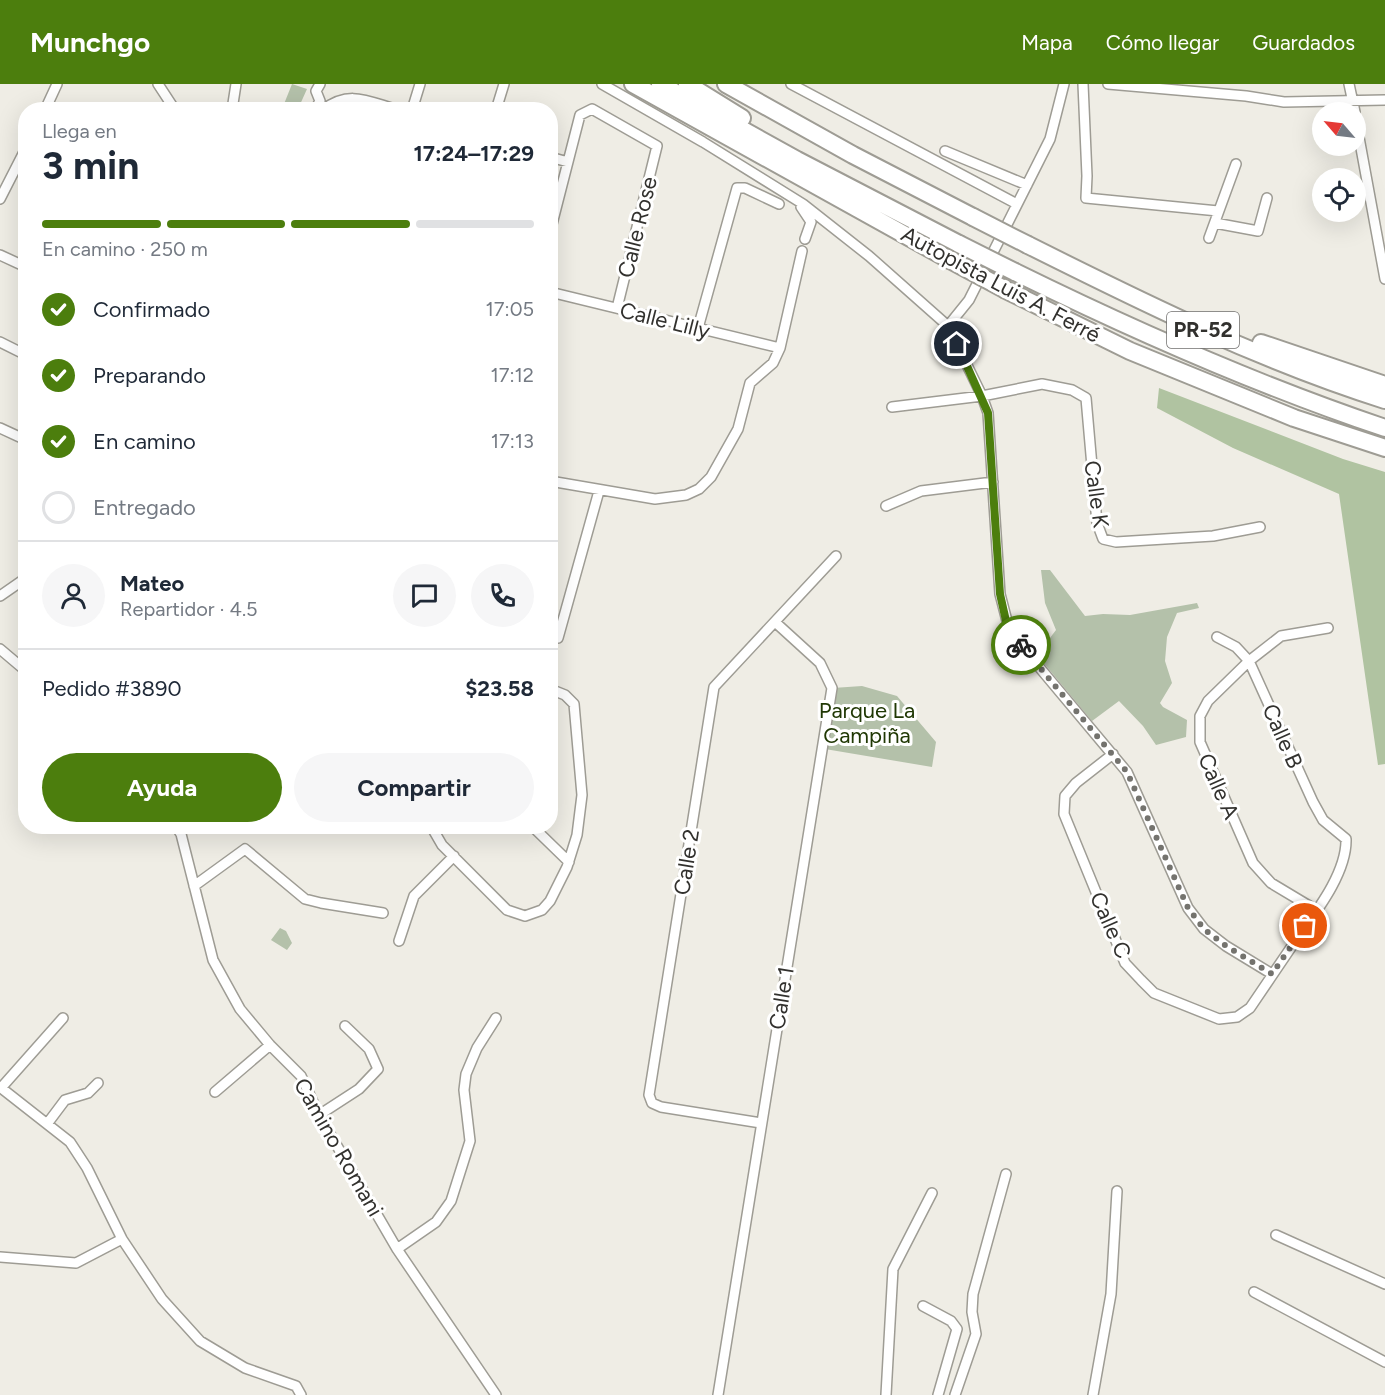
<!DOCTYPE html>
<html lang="es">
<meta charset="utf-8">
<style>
:root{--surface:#fff;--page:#f6f6f7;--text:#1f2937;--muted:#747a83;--line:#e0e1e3;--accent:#4c7e0d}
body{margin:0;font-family:Figtree,sans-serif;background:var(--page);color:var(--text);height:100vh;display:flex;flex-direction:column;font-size:22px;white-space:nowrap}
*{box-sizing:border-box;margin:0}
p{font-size:20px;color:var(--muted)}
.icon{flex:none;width:33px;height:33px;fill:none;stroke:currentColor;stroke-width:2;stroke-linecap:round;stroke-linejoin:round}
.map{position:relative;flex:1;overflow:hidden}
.details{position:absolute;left:18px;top:18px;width:540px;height:732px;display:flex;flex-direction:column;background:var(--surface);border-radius:24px;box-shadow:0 6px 24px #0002}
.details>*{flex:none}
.needle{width:39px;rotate:298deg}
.tools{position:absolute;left:1312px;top:18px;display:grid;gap:12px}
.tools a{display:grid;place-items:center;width:54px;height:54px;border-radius:50%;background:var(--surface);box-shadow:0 6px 24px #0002;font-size:30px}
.pin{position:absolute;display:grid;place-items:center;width:51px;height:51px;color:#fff;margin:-26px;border:3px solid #fff;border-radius:50%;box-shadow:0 2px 6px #0007}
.courier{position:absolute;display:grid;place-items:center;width:60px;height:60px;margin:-30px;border:4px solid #4c7e0d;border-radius:50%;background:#fff;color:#222;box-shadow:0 2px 8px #0007}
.overview em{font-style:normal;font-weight:700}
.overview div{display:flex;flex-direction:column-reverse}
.overview{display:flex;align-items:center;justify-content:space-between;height:102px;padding:0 24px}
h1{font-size:39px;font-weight:700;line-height:45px}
.bar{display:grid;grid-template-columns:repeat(4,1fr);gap:9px 6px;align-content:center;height:72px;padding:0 24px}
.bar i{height:8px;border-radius:4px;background:var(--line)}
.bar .active{background:var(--accent)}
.bar p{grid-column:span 4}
.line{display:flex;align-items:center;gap:15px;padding:0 24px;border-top:2px solid var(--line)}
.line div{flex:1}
.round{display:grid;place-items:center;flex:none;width:63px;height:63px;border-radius:32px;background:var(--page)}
ol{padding:0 24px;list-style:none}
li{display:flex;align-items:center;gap:18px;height:66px}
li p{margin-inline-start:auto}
li .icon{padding:6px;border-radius:50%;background:var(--accent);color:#fff;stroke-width:4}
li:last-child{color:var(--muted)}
li i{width:33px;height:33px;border:3px solid var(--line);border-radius:50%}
.cta{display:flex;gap:12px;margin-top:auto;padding:12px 24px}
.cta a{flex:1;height:69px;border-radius:36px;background:var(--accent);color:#fff;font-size:24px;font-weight:700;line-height:69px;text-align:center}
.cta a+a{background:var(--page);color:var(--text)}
header{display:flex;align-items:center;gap:36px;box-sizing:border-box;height:84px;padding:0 30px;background:var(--accent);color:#fff}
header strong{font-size:28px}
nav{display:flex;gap:33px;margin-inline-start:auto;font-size:21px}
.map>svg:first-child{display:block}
</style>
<header>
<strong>Munchgo</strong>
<nav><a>Mapa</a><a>Cómo llegar</a><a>Guardados</a></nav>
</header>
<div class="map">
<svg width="1385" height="1311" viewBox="0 0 1385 1311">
<rect width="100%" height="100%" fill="#efede5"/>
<!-- green -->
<path fill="#b4c1aa" d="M 292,0 L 307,5 L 298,25 L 282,25 Z
M 1041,486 L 1050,486 L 1085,532 L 1103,530 L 1130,531 L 1197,519 L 1199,524 L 1177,529 L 1167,553 L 1165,577 L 1172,599 L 1160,619 L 1163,623 L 1187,636 L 1186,653 L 1156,661 L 1143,642 L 1119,617 L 1092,637 L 1037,571 L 1056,546 L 1045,519 Z
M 862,602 L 897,612 L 936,658 L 932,683 L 825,665 L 833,604 Z
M 280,844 L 286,847 L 292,859 L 287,866 L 271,856 Z"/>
<!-- forest -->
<path fill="#b0c3a1" d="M 1159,304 L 1343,375 L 1385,388 L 1385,680 L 1378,681 L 1339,410 L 1233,364 L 1157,324 Z"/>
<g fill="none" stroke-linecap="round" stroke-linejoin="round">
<defs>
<path id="minor" d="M 158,0 L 175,26
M 602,0 L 703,58 L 803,120 L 869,172 L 948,242 L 982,312 L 988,329 L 1000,510 L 1007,537 L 1024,565 L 1127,688 L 1188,824 L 1204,845 L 1226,862 L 1272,890
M 791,0 L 1017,120
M 1083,0 L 1087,92 L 1086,114 L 1218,127
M 1108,0 L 1246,12 L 1284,18 L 1385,16
M 1349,0 L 1355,28
M 45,26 L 57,0
M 232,26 L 236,0
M 315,26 L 320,17 L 316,7 L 320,0
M 323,26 C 350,5 369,18 398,26
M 412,26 L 420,0
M 496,26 L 504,0
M 1356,37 L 1385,195
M 945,67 L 1027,101
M 550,73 L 568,78
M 0,115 L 26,64
M 801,123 L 811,138 L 805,155
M 1215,139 L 1258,147 L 1267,114
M 550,148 L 580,31 L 592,25 L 657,62 L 617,224
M 1209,154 L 1236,80
M 0,171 L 26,183
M 550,208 L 780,264
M 948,242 L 969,216 L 1050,55 L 1064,0
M 698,244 L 737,104 L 745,104 L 779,120
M 0,258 L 26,271
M 892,323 L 982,312 L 1042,300 L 1072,306 L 1086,314 L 1097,439 L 1103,455 L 1116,458 L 1213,452 L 1260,443
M 0,344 L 26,356
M 550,397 L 655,415 L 686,411 L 699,405 L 711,393 L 738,345 L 750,299 L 773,279 L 780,264 L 802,167
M 886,422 L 921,407 L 993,398
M 0,512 L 26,494
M 558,554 L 599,407
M 0,565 L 26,587
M 1113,670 L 1076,699 L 1065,712 L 1064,730 L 1125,879 L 1141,896 L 1154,909 L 1219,935 L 1237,933 L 1250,924 C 1264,903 1278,883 1292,862 C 1312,833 1347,791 1346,755 L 1323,736 L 1313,718 L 1249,577 L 1236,563 L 1217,553
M 176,742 L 181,750 L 213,876 L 240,925 L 270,961 L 301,992 L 319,1031 L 397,1165 L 496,1311
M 431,742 L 442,761 L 507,826 L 525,832 L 542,826 L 550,817 L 567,783 L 577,751 L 582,711 L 574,620 L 565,611 L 550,605
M 532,742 L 569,778
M 194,802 L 245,765 L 305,815 L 321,819 L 383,829
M 1316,826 L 1271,799 L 1253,779 L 1200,658 L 1200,632 L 1208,617 L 1249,577 L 1281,552 L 1328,544
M 399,857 L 414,812 L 454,772
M 0,1003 L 70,1058 L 87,1084 L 122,1155 L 162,1215 L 200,1257 L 245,1284 L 296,1302 L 301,1311
M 1,1004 L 63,934
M 215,1008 L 270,961
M 319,1031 L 359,1005 L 378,985 L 369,965 L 345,942
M 761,1039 L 661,1023 L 652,1019 L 649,1011 L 714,603 L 836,472
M 47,1040 L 65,1016 L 88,1009 L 98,999
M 1276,1151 L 1385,1200
M 397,1165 L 436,1138 L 451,1117 L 470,1057 L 464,1006 L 466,990 L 477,964 L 496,934
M 0,1173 L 76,1179 L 122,1155
M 1254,1208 L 1385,1278
M 923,1222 L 951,1237 L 957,1245 L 938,1311
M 718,1311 L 832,604 L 820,579 L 775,538
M 886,1311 L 893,1185 L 932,1109
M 955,1311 L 976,1250 L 972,1228 L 973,1210 L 1006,1090
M 1093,1311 L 1111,1210 L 1117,1107"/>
<path id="motorway" d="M 633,0 L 950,176
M 660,0 L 797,76 L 959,160
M 687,0 L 742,34
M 726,0 L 853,71 L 973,133
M 1028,161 C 1144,219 1261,277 1385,316
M 1015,188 C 1135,247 1257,301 1385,344
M 1006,206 L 1130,267 L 1294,334 L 1385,364
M 1261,259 L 1385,301"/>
</defs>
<!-- minor casing -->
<use href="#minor" stroke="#9e9c94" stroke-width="12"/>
<!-- motorway casing -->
<use href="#motorway" stroke="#9e9c94" stroke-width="20"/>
<!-- minor -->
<use href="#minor" stroke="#fff" stroke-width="9"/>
<!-- motorway -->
<use href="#motorway" stroke="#fff" stroke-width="16"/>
<defs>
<path id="motorway-bridge" d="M 973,133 L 1028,161
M 959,160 L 1015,188
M 950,176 L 1006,206"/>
</defs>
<!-- motorway-bridge casing -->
<use href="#motorway-bridge" stroke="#9e9c94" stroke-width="20" stroke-linecap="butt"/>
<!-- motorway-bridge -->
<use href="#motorway-bridge" stroke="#fff" stroke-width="16"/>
</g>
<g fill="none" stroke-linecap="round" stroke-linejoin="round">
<!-- done -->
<path stroke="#74736e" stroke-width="6" stroke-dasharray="0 10.8" d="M 1021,561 L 1127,688 L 1188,824 L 1204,845 L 1226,862 L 1272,890 L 1305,842"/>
<!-- route -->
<path stroke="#4c7e0d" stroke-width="8" d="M 957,260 L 988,329 L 1000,510 L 1006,537 L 1021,561"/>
</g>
<g text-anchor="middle" stroke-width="6" stroke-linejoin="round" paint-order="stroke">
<!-- shield labels -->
<rect fill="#fff" stroke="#706f6d" stroke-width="1.5" x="1167" y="228" width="72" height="36" rx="4.5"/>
<g font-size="21" font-weight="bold" fill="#32312e">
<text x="1203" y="253">PR-52</text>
</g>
<!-- street labels -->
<g font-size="22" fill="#32312e" stroke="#fff">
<text transform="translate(637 143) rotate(-76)" y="8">Calle Rose</text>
<text transform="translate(1001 200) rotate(28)" y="8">Autopista Luis A. Ferré</text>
<text transform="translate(665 236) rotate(14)" y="8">Calle Lilly</text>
<text transform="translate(1097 410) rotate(82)" y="8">Calle K</text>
<text transform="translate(1283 652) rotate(66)" y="8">Calle B</text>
<text transform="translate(1219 702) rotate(66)" y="8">Calle A</text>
<text transform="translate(686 778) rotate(-81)" y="8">Calle 2</text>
<text transform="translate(1111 841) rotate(66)" y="8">Calle C</text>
<text transform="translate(781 914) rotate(-81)" y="8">Calle 1</text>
<text transform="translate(339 1063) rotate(60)" y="8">Camino Romani</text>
</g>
<!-- park labels -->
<g font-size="22" fill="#203804" stroke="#fff">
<text x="867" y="634">Parque La<tspan x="867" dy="25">Campiña</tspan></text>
</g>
</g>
</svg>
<div class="tools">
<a><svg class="needle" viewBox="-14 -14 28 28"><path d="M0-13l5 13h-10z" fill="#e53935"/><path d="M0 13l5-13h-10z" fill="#747a83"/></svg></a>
<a><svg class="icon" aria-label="locate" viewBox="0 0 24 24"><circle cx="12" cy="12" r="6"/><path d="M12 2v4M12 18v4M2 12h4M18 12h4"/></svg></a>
</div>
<div class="pin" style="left:1305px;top:842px;background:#ea580c"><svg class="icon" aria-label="bag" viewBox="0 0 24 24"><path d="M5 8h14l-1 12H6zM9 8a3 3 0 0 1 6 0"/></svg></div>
<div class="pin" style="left:957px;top:260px;background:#1f2937"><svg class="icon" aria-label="home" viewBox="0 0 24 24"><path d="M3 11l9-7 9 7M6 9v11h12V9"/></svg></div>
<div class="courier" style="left:1021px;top:561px"><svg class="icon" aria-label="bike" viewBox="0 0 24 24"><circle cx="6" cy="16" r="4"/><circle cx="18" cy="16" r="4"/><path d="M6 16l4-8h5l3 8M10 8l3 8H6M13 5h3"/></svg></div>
<section class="details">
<div class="overview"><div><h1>3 min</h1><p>Llega en</p></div><em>17:24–17:29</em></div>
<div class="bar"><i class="active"></i><i class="active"></i><i class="active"></i><i></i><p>En camino · 250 m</p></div>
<ol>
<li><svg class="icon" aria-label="check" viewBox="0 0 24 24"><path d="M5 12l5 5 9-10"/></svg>Confirmado<p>17:05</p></li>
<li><svg class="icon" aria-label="check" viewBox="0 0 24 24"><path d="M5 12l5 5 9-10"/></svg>Preparando<p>17:12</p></li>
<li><svg class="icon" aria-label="check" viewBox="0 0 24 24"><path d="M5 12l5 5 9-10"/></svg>En camino<p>17:13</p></li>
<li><i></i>Entregado</li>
</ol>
<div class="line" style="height:108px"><a class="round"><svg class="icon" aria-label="person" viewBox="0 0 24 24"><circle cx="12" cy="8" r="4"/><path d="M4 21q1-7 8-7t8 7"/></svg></a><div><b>Mateo</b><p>Repartidor · 4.5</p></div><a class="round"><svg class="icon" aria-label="chat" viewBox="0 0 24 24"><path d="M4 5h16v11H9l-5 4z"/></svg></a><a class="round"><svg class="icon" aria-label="phone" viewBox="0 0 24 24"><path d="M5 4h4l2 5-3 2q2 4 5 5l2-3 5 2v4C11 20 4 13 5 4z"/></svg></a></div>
<div class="line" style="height:78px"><div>Pedido #3890</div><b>$23.58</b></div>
<div class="cta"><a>Ayuda</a><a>Compartir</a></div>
</section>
</div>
